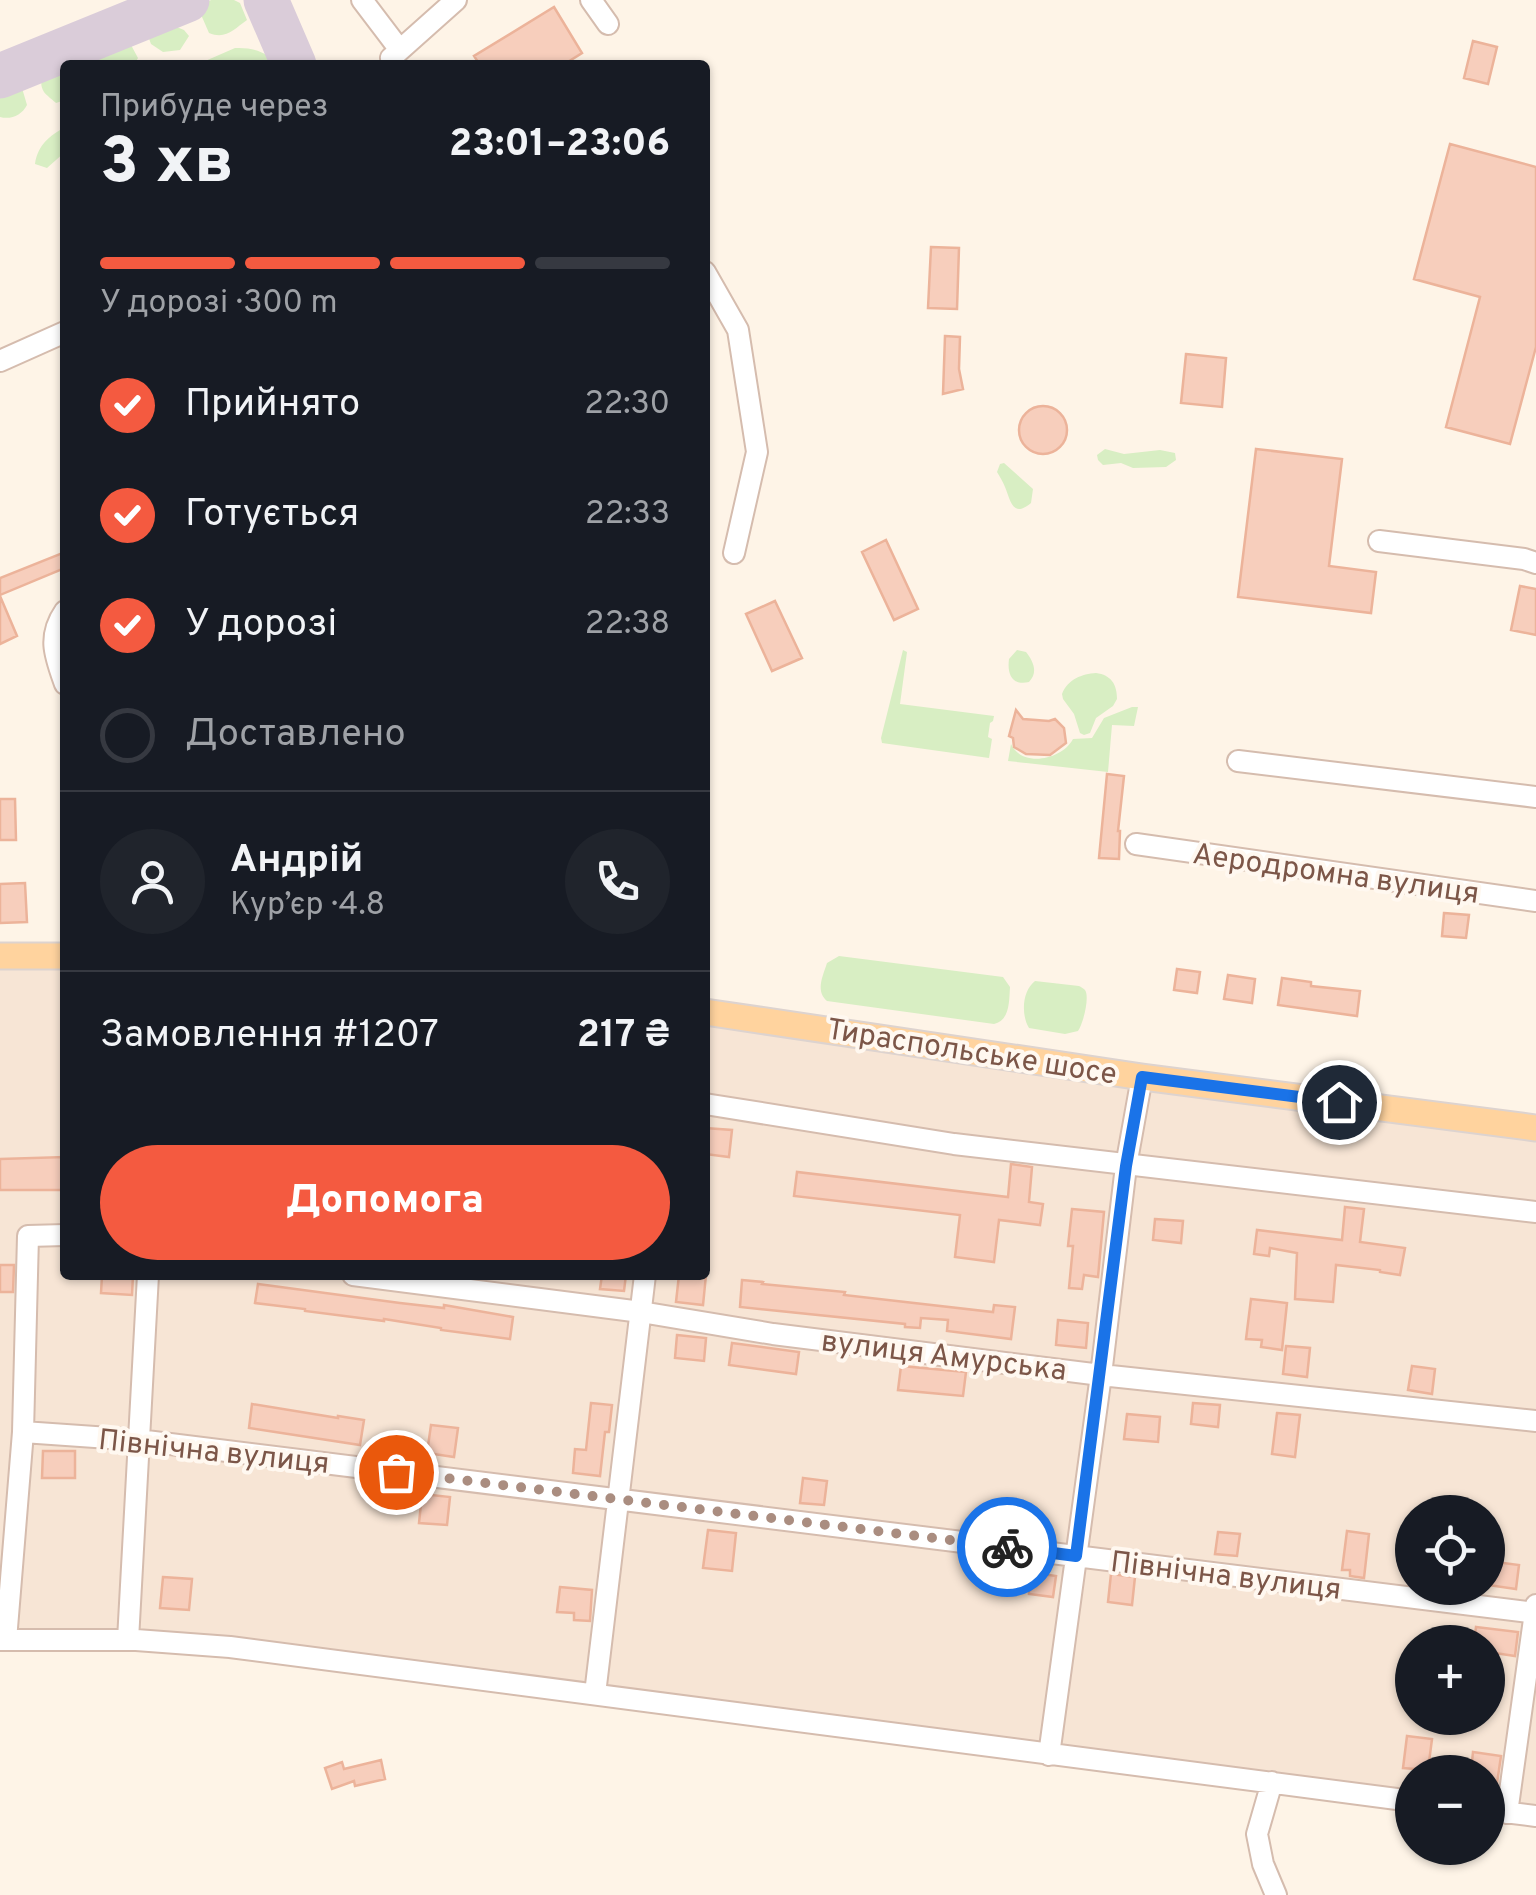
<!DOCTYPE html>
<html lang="uk">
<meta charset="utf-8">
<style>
:root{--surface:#171b24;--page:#20242c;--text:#f1f3f6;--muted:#9ea1a6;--line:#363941;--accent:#f45a40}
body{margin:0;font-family:Overpass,sans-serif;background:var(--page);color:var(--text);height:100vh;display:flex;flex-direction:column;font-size:38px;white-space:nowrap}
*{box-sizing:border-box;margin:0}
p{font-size:32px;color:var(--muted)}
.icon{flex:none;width:55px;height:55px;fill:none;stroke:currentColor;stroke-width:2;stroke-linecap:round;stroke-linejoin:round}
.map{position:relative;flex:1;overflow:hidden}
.side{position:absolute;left:60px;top:60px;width:650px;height:1220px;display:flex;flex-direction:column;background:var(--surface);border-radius:10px;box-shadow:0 2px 8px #0004}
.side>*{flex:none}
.fabs{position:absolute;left:1395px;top:1495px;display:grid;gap:20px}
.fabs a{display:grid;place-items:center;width:110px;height:110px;border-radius:50%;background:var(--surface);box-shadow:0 2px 8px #0004;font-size:50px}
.pin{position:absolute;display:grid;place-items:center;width:85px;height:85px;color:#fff;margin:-42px;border:5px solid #fff;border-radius:50%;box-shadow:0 2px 10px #0007}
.courier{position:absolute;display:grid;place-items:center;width:100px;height:100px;margin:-50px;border:8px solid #1a73e8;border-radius:50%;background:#fff;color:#222;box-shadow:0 2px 12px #0007}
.summary em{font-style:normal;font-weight:800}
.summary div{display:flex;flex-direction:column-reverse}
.summary{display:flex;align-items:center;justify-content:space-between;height:170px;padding:0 40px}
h1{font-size:65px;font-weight:800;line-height:75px}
.bar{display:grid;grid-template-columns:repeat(4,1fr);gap:15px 10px;align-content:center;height:120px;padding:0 40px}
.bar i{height:12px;border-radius:8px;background:var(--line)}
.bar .selected{background:var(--accent)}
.bar p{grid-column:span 4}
.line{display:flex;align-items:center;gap:25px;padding:0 40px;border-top:2px solid var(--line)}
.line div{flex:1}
.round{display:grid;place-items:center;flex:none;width:105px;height:105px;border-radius:52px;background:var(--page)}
ol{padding:0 40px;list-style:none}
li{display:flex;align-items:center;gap:30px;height:110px}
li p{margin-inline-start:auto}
li .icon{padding:10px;border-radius:50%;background:var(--accent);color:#fff;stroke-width:4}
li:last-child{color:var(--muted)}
li i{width:55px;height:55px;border:5px solid var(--line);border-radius:50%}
.action{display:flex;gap:20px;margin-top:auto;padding:20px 40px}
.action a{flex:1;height:115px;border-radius:60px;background:var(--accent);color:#fff;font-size:40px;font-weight:800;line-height:115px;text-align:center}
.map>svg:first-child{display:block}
</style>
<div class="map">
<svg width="1536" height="1895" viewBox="0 0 1536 1895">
<rect width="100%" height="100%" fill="#fef4e7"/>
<!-- residential -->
<path fill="#f7e5d5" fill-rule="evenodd" d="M 0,956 L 65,956 L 65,1275 L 705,1275 L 705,1012 L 1536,1128 L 1536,1816 L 1488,1810 L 1488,1772 L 1412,1772 L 1412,1801 L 230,1647 L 0,1640 ZM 1412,1512 L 1488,1512 L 1488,1588 L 1412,1588 ZM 1412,1642 L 1488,1642 L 1488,1718 L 1412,1718 Z"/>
<!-- green -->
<path fill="#d8eec3" d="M 211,0 L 234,0 L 240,3 L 247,20 C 234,29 226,40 209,33 L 199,10 L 201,6 Z
M 162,21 L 184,30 L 189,36 L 180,50 L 163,52 L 151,44 L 147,33 L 150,24 Z
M 116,39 L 131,45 L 138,58 L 134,65 L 95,65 L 94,54 L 99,45 Z
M 235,48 C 254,47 267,53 281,65 L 196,65 Z
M 59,63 L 67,65 L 65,65 L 65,100 L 56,103 C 55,102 45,94 44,92 C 36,80 47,66 59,63 Z
M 10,82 L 22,88 L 27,105 C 22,115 11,120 0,117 L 0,86 Z
M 65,127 L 65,152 L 47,168 L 35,164 C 38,145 49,136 65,127 Z
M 1105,449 L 1124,454 L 1160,450 L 1175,453 L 1176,460 L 1166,467 L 1133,468 L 1121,463 L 1103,465 L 1098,460 L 1097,455 Z
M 1004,463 L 1033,489 L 1031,503 C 1013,518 1011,502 1005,487 C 1003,482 1000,477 997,472 L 1000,464 Z
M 903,650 L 907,652 L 900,704 L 994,716 L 993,721 L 990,723 L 988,737 L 992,739 L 989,758 L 882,743 L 881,738 Z
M 1017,650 L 1026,652 C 1034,662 1038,673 1029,682 C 1012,686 1007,674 1009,659 Z
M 1096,673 C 1111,675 1117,684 1117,699 L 1113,706 L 1096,718 L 1090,733 L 1084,735 L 1080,733 L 1074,714 L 1063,699 L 1062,694 C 1068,679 1082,674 1096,673 Z
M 1132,707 L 1138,707 L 1134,726 L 1112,725 L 1108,772 L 1008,761 L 1011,744 C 1022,768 1062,760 1073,739 L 1092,738 L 1104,718 Z
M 839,956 L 1003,977 L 1010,987 C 1009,1002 1010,1020 994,1024 L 827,1001 C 815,991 823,976 827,963 Z
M 1035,981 L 1079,986 C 1081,987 1083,988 1085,990 C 1090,997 1083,1024 1078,1031 L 1065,1034 L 1029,1028 C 1021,1015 1022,991 1035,981 Z"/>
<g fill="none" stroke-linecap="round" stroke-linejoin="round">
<!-- taxiway -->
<path stroke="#daccd9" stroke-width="45" d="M 266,0 L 294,65
M 0,76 L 187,0"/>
</g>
<!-- building -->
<path fill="#f7cebc" stroke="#ecb39a" stroke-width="2.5" d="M 554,7 L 582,53 L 563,65 L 480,65 L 474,56 Z
M 1473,41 L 1497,47 L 1488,84 L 1464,78 Z
M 1450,144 L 1536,167 L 1536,347 L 1510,444 L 1446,427 L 1480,297 L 1414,279 Z
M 931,247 L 959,248 L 957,309 L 928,308 Z
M 945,336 L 960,337 L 959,369 L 963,389 L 943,394 Z
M 1186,354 L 1226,358 L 1222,407 L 1181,403 Z
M1019 430a24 24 0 1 1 48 0a24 24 0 1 1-48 0Z
M 1256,449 L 1342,459 L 1329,566 L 1376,572 L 1371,613 L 1238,597 Z
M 886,540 L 918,609 L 894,620 L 862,552 Z
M 65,552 L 65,568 L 0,595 L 0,578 Z
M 1520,586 L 1536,589 L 1536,635 L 1511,630 Z
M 0,596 L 17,636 L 0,644 Z
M 775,601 L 802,658 L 772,671 L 746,614 Z
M 1016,710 L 1023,719 L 1049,721 L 1055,719 L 1064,728 L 1066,743 L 1050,755 L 1026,754 L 1014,747 L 1013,738 L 1009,736 Z
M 1107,774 L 1124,776 L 1118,831 L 1120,831 L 1119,859 L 1099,858 Z
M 0,799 L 15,799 L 16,840 L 0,840 Z
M 25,883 L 27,922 L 0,923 L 0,884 Z
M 1444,913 L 1469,915 L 1466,938 L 1442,936 Z
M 1177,969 L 1200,972 L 1197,993 L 1174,990 Z
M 1228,975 L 1255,979 L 1252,1003 L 1224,999 Z
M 1282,978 L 1311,982 L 1311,986 L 1360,991 L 1357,1016 L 1278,1005 Z
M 705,1128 L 732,1130 L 729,1157 L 705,1154 Z
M 65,1157 L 65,1190 L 0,1190 L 0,1159 Z
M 1011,1164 L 1032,1167 L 1029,1202 L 1043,1204 L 1040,1225 L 999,1220 L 994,1262 L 955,1257 L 960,1215 L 794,1196 L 797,1172 L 1008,1197 Z
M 1345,1207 L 1364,1209 L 1360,1242 L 1405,1248 L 1400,1275 L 1380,1272 L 1380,1270 L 1336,1265 L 1333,1302 L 1295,1299 L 1297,1253 L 1270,1248 L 1269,1256 L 1254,1254 L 1257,1230 L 1342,1240 Z
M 1072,1209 L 1104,1212 L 1098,1277 L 1084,1275 L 1082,1289 L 1069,1288 L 1073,1246 L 1068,1246 Z
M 1155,1219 L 1183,1221 L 1181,1243 L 1153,1240 Z
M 0,1265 L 14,1265 L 13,1292 L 0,1292 Z
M 102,1275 L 133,1275 L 132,1295 L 101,1293 Z
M 602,1275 L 626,1275 L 624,1291 L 600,1289 Z
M 679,1275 L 706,1275 L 703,1305 L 676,1302 Z
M 742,1280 L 763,1282 L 762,1284 L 824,1290 L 845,1292 L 844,1295 L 993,1312 L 994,1305 L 1015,1307 L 1011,1339 L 947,1331 L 948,1320 L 921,1318 L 920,1328 L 905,1327 L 905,1324 L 740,1307 Z
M 258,1284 L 400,1303 L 444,1308 L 444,1305 L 513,1317 L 510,1339 L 441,1330 L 441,1328 L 384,1319 L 384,1321 L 305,1311 L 305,1309 L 255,1303 Z
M 1251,1299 L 1287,1303 L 1282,1350 L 1261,1347 L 1262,1340 L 1246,1339 Z
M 1058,1320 L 1088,1323 L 1086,1348 L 1056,1345 Z
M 677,1335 L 706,1338 L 704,1361 L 675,1358 Z
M 732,1343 L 799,1352 L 796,1374 L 729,1365 Z
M 1286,1346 L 1310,1348 L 1307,1377 L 1283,1374 Z
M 901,1366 L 966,1372 L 963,1396 L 898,1390 Z
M 1412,1366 L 1435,1369 L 1432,1394 L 1408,1390 Z
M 591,1403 L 612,1405 L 609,1432 L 605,1432 L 600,1476 L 573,1473 L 575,1449 L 586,1450 Z
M 1193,1403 L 1220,1405 L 1218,1427 L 1191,1424 Z
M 252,1404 L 338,1418 L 338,1416 L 364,1420 L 360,1445 L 249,1428 Z
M 1277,1413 L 1300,1415 L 1295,1457 L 1272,1454 Z
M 1127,1414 L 1160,1417 L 1158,1442 L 1124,1439 Z
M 431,1425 L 458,1428 L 454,1457 L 427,1453 Z
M 43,1451 L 75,1451 L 75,1478 L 42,1478 Z
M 803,1478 L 827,1481 L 824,1505 L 800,1503 Z
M 422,1494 L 450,1497 L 447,1525 L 419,1523 Z
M 708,1530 L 736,1533 L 732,1571 L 703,1568 Z
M 1347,1531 L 1369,1534 L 1364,1578 L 1350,1576 L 1350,1570 L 1342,1570 Z
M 1218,1532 L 1240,1534 L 1237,1556 L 1215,1554 Z
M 1488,1561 L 1519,1565 L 1516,1589 L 1488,1585 Z
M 1022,1571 L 1056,1576 L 1053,1597 L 1029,1594 L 1029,1588 L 1019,1586 Z
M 1111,1574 L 1135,1577 L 1132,1605 L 1108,1602 Z
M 163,1577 L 192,1579 L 189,1610 L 160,1608 Z
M 560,1587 L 592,1590 L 590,1621 L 574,1620 L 574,1613 L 557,1612 Z
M 1476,1627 L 1518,1632 L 1515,1656 L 1488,1652 L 1488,1642 L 1474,1642 Z
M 1407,1736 L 1432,1739 L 1428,1770 L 1403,1768 Z
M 1473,1752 L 1501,1756 L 1495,1797 L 1488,1797 L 1488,1772 L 1471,1772 Z
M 381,1760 L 385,1779 L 355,1786 L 354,1781 L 332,1789 L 325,1768 L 342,1762 L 344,1769 Z"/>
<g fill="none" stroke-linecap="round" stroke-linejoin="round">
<defs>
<path id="minor" d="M 362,0 L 400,50
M 591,0 L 608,24
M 394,65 L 391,58 L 456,0
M 705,272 L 738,330 L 757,452 L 734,553
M 0,361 L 65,332
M 1379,541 L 1524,559 L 1536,563
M 65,611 C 47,637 55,656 65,684
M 1238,761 L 1536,797
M 1136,844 L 1536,901
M 705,1104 L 954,1144 L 1536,1212
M 353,1275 L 641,1312 L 773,1334 L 1101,1375 L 1536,1421
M 23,1432 L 138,1440 L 1536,1613
M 0,1640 L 136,1640 L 230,1647 L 1412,1801
M 6,1640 L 23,1432 L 28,1236 L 65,1235
M 128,1640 L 148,1275
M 595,1694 L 645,1275
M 1049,1755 L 1101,1375 L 1126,1166 L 1142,1077
M 1272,1782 L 1257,1834 L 1263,1864 L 1276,1895
M 1488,1810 L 1536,1816
M 1507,1813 L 1536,1605"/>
<path id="major" d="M 0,956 L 65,956
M 705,1012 L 1142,1077 L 1536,1128"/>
</defs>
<!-- minor casing -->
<use href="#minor" stroke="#d5bcae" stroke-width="24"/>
<!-- major casing -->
<use href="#major" stroke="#ddd3cf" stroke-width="29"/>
<!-- minor -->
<use href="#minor" stroke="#fff" stroke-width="20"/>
<!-- major -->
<use href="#major" stroke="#ffd39e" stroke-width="25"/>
</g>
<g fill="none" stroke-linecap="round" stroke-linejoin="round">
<!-- done -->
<path stroke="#aa8d80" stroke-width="10" stroke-dasharray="0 18" d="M 396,1472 L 1007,1547"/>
<!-- route -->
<path stroke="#1a73e8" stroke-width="12" d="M 1007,1547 L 1076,1556 L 1126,1166 L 1142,1077 L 1339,1102"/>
</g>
<g text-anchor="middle" stroke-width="8" stroke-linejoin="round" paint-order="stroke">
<!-- street labels -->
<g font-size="30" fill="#7c5648" stroke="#fff8f0">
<text transform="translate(1336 873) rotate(8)" y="10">Аеродромна вулиця</text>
<text transform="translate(972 1051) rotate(9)" y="10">Тираспольське шосе</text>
<text transform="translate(944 1355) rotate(7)" y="10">вулиця Амурська</text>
<text transform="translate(214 1451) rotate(6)" y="10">Північна вулиця</text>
<text transform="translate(1226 1575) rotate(7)" y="10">Північна вулиця</text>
</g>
</g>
</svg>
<div class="fabs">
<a><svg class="icon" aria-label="locate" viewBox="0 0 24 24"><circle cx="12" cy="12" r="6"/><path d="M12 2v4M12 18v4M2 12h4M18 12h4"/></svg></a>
<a>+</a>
<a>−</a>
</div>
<div class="pin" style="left:396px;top:1472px;background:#ea580c"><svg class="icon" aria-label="bag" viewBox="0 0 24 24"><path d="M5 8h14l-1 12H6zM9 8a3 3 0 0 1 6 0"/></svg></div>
<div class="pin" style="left:1339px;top:1102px;background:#1f2937"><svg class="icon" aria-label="home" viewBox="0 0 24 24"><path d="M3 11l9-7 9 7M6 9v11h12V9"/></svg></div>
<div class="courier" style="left:1007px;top:1547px"><svg class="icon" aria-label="bike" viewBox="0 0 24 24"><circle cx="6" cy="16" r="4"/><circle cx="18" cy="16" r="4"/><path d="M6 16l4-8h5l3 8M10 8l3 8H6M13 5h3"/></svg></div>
<section class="side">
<div class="summary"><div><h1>3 хв</h1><p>Прибуде через</p></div><em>23:01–23:06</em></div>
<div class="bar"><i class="selected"></i><i class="selected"></i><i class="selected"></i><i></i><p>У дорозі · 300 m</p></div>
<ol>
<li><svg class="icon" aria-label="check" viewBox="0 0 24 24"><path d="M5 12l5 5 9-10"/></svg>Прийнято<p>22:30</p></li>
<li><svg class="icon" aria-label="check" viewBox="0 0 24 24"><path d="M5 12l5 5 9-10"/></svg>Готується<p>22:33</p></li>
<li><svg class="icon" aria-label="check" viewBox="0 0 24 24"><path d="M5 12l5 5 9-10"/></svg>У дорозі<p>22:38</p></li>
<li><i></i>Доставлено</li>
</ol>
<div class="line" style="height:180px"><a class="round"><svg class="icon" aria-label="person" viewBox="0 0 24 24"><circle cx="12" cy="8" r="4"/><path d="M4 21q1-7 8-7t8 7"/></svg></a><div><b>Андрій</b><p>Кур’єр · 4.8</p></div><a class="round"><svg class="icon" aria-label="phone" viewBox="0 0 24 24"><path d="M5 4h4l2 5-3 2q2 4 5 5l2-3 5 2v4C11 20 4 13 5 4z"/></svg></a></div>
<div class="line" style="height:130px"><div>Замовлення #1207</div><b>217 ₴</b></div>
<div class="action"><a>Допомога</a></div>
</section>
</div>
